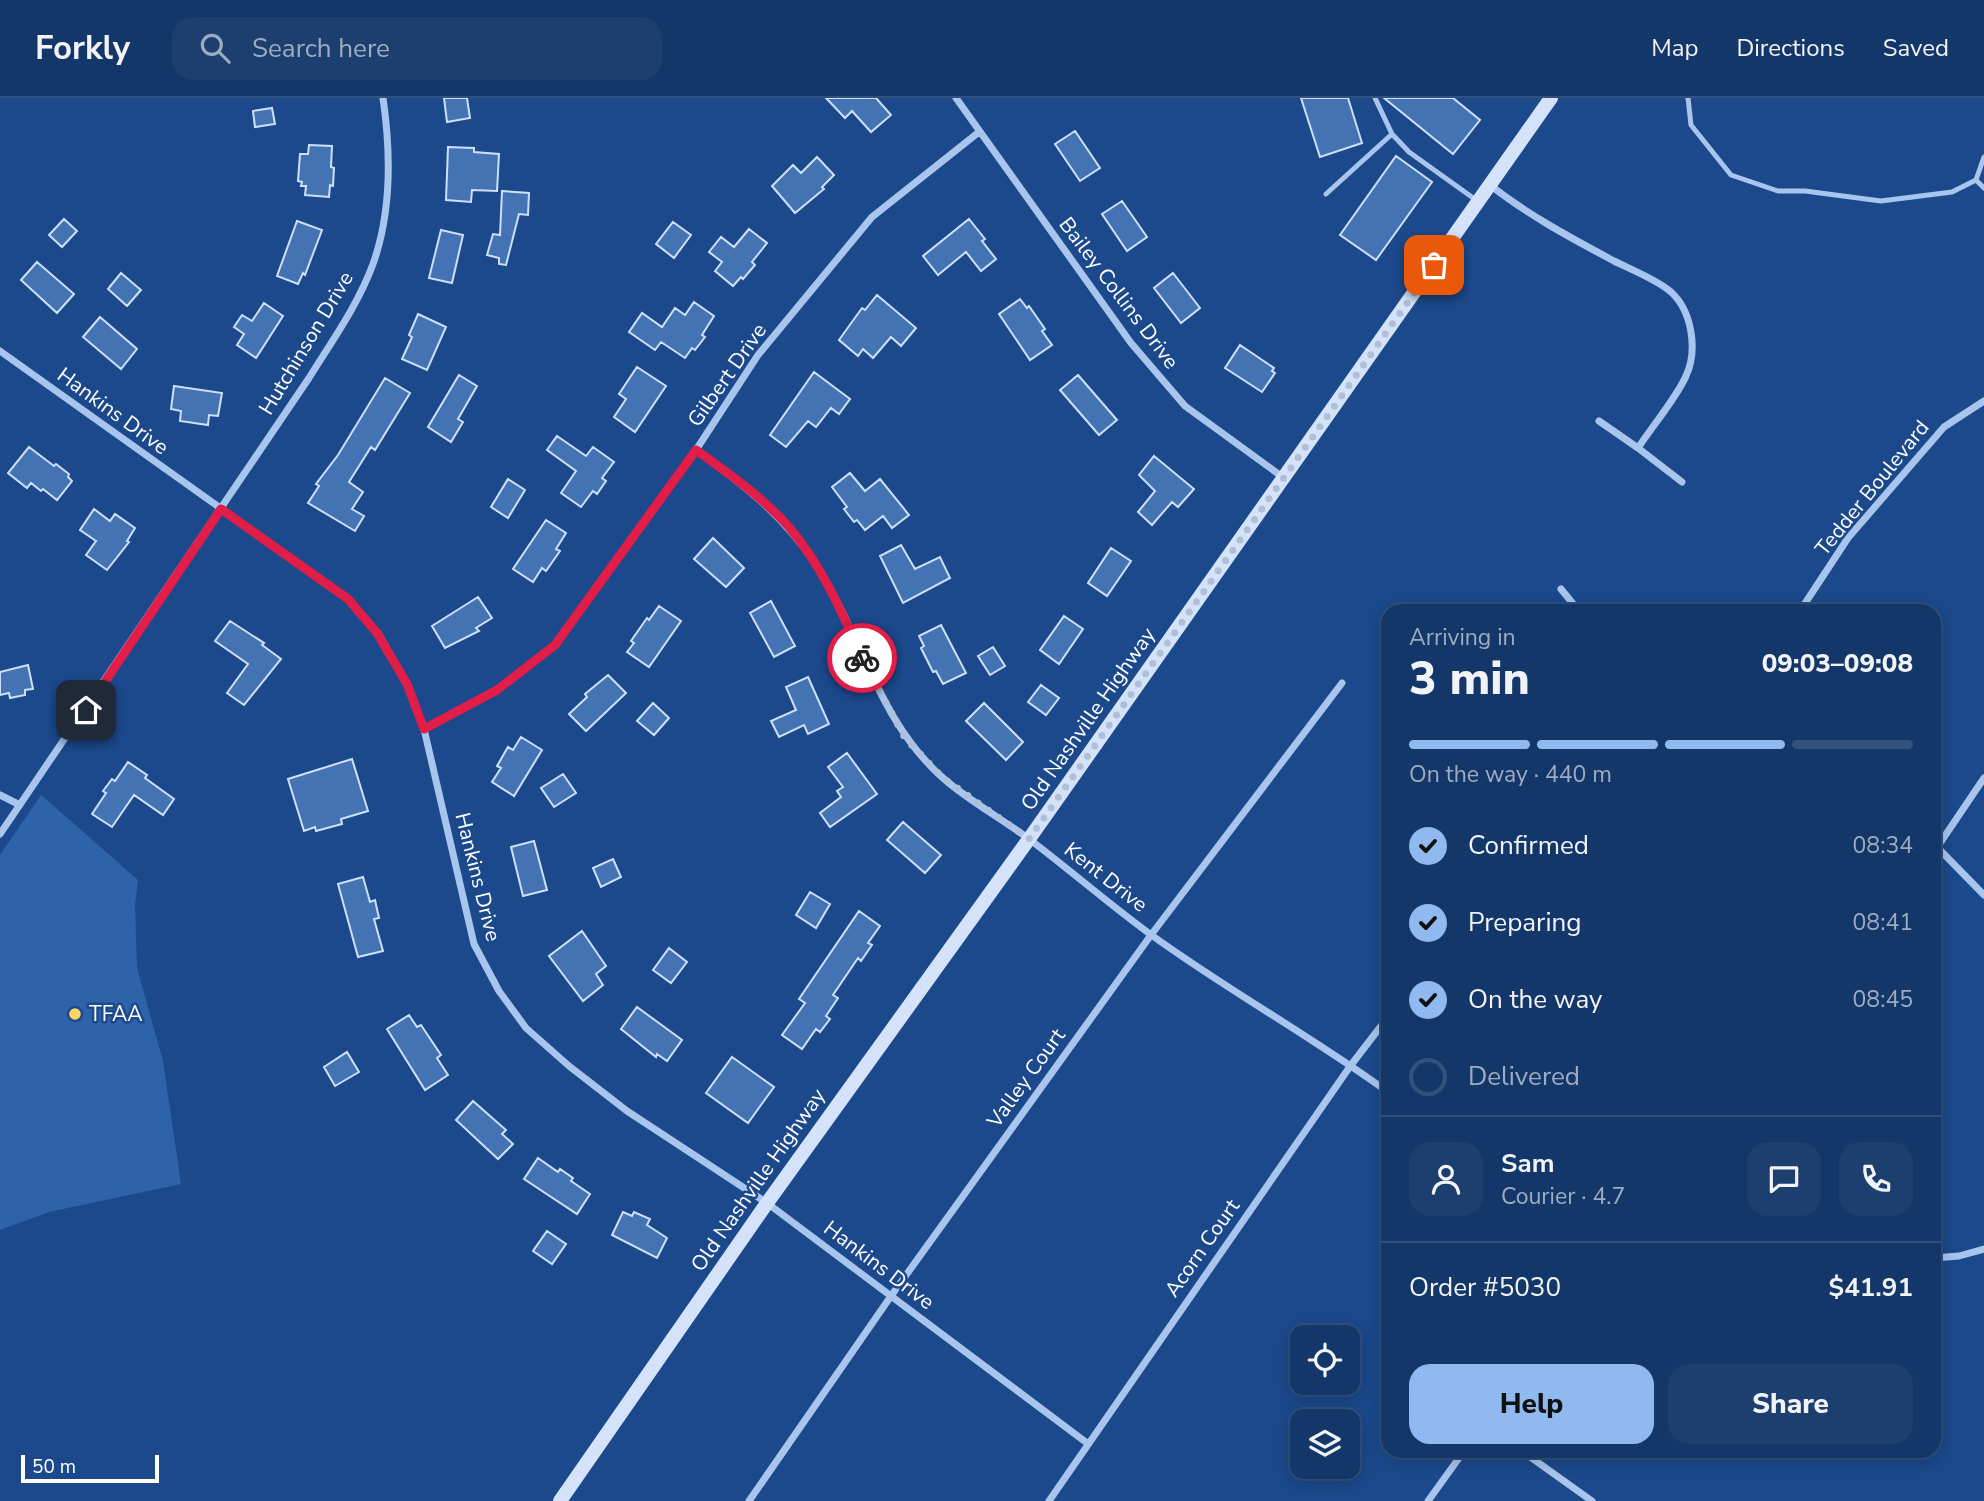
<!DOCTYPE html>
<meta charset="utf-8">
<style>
:root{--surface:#143769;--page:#1d3f6f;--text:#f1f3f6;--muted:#9dacc0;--line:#33517d;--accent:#90b9f0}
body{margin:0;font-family:"Nunito Sans",sans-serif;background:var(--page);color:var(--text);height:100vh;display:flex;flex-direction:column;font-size:26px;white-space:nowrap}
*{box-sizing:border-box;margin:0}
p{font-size:23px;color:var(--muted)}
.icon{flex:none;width:38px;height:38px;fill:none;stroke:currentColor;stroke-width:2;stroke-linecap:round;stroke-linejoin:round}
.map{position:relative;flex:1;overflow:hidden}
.drawer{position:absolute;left:1381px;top:506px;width:560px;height:854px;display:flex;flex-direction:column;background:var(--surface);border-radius:21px;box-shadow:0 4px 18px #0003,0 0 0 2px var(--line)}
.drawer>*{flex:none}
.tools{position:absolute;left:1290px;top:1227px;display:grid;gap:14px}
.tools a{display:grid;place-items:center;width:70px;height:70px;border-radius:14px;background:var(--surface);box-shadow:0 4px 18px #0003,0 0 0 2px var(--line);font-size:35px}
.scale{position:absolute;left:21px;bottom:18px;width:138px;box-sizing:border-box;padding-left:7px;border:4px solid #fff;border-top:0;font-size:19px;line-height:24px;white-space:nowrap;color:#fff;-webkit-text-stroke:5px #1b498c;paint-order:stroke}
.pin{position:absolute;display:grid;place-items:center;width:60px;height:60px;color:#fff;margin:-30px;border-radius:14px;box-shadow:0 4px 10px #0006}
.courier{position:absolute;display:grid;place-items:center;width:70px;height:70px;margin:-35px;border:5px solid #e11d48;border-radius:50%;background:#fff;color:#222;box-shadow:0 2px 9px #0007}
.overview em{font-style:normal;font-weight:800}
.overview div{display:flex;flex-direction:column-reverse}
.overview{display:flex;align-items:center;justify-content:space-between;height:119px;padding:0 28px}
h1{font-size:46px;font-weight:800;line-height:52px}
.bar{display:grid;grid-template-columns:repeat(4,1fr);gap:10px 7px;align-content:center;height:84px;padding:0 28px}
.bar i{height:9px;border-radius:5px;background:var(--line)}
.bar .selected{background:var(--accent)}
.bar p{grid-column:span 4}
.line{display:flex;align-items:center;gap:18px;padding:0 28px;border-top:2px solid var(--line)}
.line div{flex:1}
.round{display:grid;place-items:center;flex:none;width:74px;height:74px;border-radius:21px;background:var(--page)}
ol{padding:0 28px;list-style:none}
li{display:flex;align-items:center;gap:21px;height:77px}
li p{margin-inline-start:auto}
li .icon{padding:7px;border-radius:50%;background:var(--accent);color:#111;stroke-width:4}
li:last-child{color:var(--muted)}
li i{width:38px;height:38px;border:4px solid var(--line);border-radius:50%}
.primary-button{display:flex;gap:14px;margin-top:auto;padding:14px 28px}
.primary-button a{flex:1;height:80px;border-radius:21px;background:var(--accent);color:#111;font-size:28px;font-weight:800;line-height:80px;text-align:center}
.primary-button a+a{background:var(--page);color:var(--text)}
header{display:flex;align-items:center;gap:42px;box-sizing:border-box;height:98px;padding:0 35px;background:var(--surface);border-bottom:2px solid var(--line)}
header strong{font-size:33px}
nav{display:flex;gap:38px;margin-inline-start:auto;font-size:24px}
.search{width:490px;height:63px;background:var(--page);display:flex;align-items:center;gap:18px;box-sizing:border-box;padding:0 24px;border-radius:21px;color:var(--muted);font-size:26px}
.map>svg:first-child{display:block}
</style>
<header>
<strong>Forkly</strong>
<div class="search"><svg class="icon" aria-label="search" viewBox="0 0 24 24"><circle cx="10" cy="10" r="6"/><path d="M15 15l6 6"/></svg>Search here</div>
<nav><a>Map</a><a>Directions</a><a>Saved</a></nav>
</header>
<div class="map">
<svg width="1984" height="1403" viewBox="0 0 1984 1403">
<rect width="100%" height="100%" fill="#1b498c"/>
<!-- green -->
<path fill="#2e63aa" d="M 41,697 L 138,782 L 135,807 L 137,870 L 163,963 L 181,1086 L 49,1114 L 0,1132 L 0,757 Z"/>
<!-- building -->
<path fill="#4473b4" stroke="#cde0f9" stroke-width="2" d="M 444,0 L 467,0 L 470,20 L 447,24 Z
M 826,0 L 876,0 L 891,17 L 871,34 L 852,13 L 845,20 Z
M 1301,0 L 1348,0 L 1362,45 L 1320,59 Z
M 1384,0 L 1453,0 L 1480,22 L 1453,56 Z
M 272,10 L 275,26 L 255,29 L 253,13 Z
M 1075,33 L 1100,70 L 1080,83 L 1055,46 Z
M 309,47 L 332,48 L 331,69 L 334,70 L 333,88 L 330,87 L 329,99 L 305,97 L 306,88 L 301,88 L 302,84 L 298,83 L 300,56 L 308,56 Z
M 448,49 L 474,50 L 474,54 L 499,56 L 497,93 L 472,92 L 471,104 L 446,102 Z
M 1396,58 L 1432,84 L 1376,162 L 1340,137 Z
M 817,59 L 834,77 L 822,89 L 824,91 L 795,115 L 772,88 L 793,67 L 801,75 Z
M 502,93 L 529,95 L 528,117 L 519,116 L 506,167 L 499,166 L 499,160 L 487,157 L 493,136 L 500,137 Z
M 1122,103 L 1147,139 L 1127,153 L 1102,116 Z
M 64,121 L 77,133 L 62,149 L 49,137 Z
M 969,121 L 985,141 L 982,143 L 996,161 L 981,173 L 966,154 L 938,177 L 923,158 Z
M 297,123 L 322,132 L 305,177 L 303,175 L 298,186 L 277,178 Z
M 673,124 L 691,137 L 674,160 L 656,146 Z
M 749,131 L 767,145 L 752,164 L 755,167 L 743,181 L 741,179 L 733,188 L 715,173 L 722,164 L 709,154 L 721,139 L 734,149 Z
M 441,132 L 463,137 L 452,185 L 429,180 Z
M 37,164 L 74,196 L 57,215 L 21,182 Z
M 121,175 L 141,192 L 127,208 L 108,191 Z
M 1173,175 L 1200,210 L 1181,225 L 1154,190 Z
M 877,197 L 916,230 L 901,248 L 891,239 L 873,260 L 863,251 L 858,258 L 839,242 L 862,210 L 865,212 Z
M 1020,201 L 1027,210 L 1029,208 L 1045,231 L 1042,233 L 1052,247 L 1030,262 L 999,216 Z
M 694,204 L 714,218 L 702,237 L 705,239 L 695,252 L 692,250 L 685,260 L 661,244 L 655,252 L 629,234 L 642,215 L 662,229 L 675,210 L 685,217 Z
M 264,205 L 283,218 L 256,260 L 237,247 L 244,236 L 234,229 L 242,217 L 252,223 Z
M 418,216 L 446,229 L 427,272 L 402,261 L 412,239 L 409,237 Z
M 100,219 L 137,251 L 121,271 L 83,239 Z
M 1240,247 L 1274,270 L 1272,273 L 1275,275 L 1262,294 L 1225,270 Z
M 637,269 L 666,288 L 635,334 L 614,319 L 626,301 L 619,296 Z
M 814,274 L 850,301 L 839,316 L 831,310 L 816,329 L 808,323 L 786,349 L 770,337 Z
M 459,277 L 477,288 L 458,321 L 463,324 L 451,344 L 428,329 Z
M 1078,277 L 1117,322 L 1099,337 L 1060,292 Z
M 385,280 L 410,295 L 375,352 L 371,349 L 349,384 L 363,394 L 352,411 L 364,418 L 355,433 L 308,405 L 319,388 L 316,386 L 338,357 Z
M 174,288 L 222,295 L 218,318 L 209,317 L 208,327 L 180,323 L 181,313 L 171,311 Z
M 557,338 L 586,358 L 593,349 L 614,364 L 602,380 L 606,383 L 597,396 L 593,393 L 581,409 L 561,395 L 576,373 L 547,352 Z
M 29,349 L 54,368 L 56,366 L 69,376 L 68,379 L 72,383 L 57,402 L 43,391 L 41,393 L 31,385 L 27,390 L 8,375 Z
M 1154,358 L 1194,391 L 1178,409 L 1172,404 L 1152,427 L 1138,414 L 1155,393 L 1139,377 Z
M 850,375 L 865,393 L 880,381 L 909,417 L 892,430 L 883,418 L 865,432 L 857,422 L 854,424 L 844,411 L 847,409 L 832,389 Z
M 508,381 L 525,392 L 508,420 L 491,409 Z
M 94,411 L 110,423 L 115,416 L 135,430 L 127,443 L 129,444 L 107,472 L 86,457 L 96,443 L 80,432 Z
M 546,422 L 566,435 L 556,451 L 560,453 L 546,473 L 542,470 L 533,484 L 513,471 Z
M 713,440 L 744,470 L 726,489 L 694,461 Z
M 901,447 L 915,471 L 940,459 L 950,480 L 903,505 L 880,458 Z
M 1111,450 L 1131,463 L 1107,498 L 1088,485 Z
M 478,499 L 492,520 L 476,530 L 479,533 L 445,550 L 432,528 Z
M 771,503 L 795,548 L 774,559 L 750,515 Z
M 659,508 L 681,523 L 649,569 L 627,554 L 634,545 L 631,543 L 647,520 L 649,522 Z
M 1064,518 L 1083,531 L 1059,566 L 1040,552 Z
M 230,523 L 264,545 L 262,547 L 281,561 L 244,607 L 227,595 L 248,566 L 215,543 Z
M 941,527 L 966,575 L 943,586 L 936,573 L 933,574 L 921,550 L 924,548 L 919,538 Z
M 993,549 L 1005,568 L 990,577 L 978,558 Z
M 28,567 L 33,591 L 25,592 L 25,597 L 10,600 L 9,595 L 0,597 L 0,574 Z
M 608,577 L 626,595 L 586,633 L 569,616 L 587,599 L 585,596 Z
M 808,579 L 829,626 L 808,636 L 804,627 L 779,639 L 771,623 L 796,612 L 786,589 Z
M 1041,587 L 1059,600 L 1046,617 L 1028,604 Z
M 653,605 L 669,620 L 654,637 L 637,623 Z
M 984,605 L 1023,644 L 1006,662 L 966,623 Z
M 521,639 L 542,652 L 514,698 L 492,684 L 501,670 L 497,668 L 508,649 L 513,652 Z
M 847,655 L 877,696 L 830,729 L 820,715 L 841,699 L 837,693 L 843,689 L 828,669 Z
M 352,661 L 368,713 L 341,721 L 342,726 L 316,733 L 315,729 L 304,733 L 288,681 Z
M 128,664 L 147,677 L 145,680 L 174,701 L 163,717 L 134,697 L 112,729 L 92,716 L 106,695 L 103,693 L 112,681 L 115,683 Z
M 563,676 L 576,695 L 554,709 L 541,690 Z
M 903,724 L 941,757 L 925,775 L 887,742 Z
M 534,743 L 547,792 L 523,798 L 511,749 Z
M 613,761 L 621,779 L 601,789 L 593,770 Z
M 363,779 L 370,804 L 375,802 L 379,820 L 374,821 L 383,853 L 358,859 L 338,786 Z
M 810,794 L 830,806 L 816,830 L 796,817 Z
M 859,813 L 880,828 L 868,845 L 872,847 L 861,863 L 858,860 L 833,897 L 838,900 L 826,918 L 830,921 L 820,934 L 816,931 L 802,951 L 782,937 L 805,905 L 799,901 Z
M 582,833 L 606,868 L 596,876 L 603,887 L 583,903 L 549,858 Z
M 669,850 L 687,864 L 671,885 L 653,872 Z
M 637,909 L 682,942 L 667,963 L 657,956 L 656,959 L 621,931 Z
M 409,917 L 417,929 L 421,927 L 441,957 L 437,960 L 448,977 L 425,992 L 387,931 Z
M 347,954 L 359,974 L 335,988 L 324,969 Z
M 732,959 L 774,989 L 748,1025 L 706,995 Z
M 473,1003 L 506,1032 L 502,1036 L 513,1046 L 498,1061 L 456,1022 Z
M 538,1060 L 558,1074 L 560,1071 L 573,1080 L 571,1083 L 590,1096 L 577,1116 L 524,1081 Z
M 623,1114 L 632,1118 L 634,1114 L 650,1121 L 647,1127 L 667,1140 L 657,1160 L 612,1137 Z
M 547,1133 L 566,1146 L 552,1166 L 533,1153 Z"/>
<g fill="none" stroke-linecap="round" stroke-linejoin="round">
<!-- service -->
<path stroke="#a7c5ed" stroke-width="5" d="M 1375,0 L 1392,36 L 1409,54 L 1476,102
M 1688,0 L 1691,27 L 1731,77 L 1778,93 L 1805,93 L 1881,103 L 1952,94 L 1976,82 L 1984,59
M 1976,82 L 1984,90
M 1326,96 L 1392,36"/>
<!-- minor -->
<path stroke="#a7c5ed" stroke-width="7" d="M 956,0 L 1131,245 L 1185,308 L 1284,380
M 1490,87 C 1528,117 1571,140 1614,163 C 1630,171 1658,182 1671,194 C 1692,213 1698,252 1686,278 C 1677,299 1651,330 1638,350 L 1599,323
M 0,253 L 348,501 L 378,535 L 407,586 L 424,631 L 474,846 L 499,893 L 526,930 L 569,968 L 627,1013 L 767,1105 L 1087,1345
M 1638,350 L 1682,384
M 696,352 C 741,385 783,417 814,464 C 861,534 877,622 943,680 C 969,703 1001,720 1029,741 C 1070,772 1109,806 1150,836 C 1227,892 1311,938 1388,994
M 1561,491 L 1579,513
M 1800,513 L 1848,440 L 1944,329 L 1984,303
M 424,631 L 497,592 L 555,547 L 696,352 L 758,257 L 872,119 L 979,34
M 0,697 L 20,707
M 0,736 L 309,280 C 332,243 358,207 373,166 C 392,113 391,55 383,0
M 1938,750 L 1984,797
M 1934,754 L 1984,680
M 1934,1160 L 1959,1158 L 1984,1151
M 1522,1353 L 1592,1403
M 749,1403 L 891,1198 L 1151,837 L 1342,585
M 1049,1403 L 1351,967 L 1388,919
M 1428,1403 L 1464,1353"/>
<!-- secondary -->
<path stroke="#d4e3f9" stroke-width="14" d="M 560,1403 L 767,1105 L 1029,741 L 1551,0"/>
</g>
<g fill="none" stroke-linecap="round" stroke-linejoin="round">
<!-- done -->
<path stroke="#afbfd7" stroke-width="7" stroke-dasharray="0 12.6" d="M 862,560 L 905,640 L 943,680 L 1029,741 L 1434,167"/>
<!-- route -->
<path stroke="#e11d48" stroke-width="9" d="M 86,612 L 221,411 L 348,501 L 377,535 L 407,586 L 424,631 L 497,592 L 555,547 L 696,352 C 728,375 761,398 788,428 C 821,466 842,514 862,560"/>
</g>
<!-- markers -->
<circle fill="#fed664" stroke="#1b498c" stroke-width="2.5" cx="75" cy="916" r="7"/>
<g text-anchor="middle" stroke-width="5" stroke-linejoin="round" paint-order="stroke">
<!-- street labels -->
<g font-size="21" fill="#fff" stroke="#1b498c">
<text transform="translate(1119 195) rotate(53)" y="7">Bailey Collins Drive</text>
<text transform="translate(306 245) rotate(-59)" y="7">Hutchinson Drive</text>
<text transform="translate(727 277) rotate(-55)" y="7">Gilbert Drive</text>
<text transform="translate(113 313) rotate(36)" y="7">Hankins Drive</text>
<text transform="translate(1872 390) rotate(-51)" y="7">Tedder Boulevard</text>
<text transform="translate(1088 621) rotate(-55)" y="7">Old Nashville Highway</text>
<text transform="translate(478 779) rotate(76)" y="7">Hankins Drive</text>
<text transform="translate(1106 779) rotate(38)" y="7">Kent Drive</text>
<text transform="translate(1026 980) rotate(-54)" y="7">Valley Court</text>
<text transform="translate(758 1082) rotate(-55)" y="7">Old Nashville Highway</text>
<text transform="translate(1202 1150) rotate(-55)" y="7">Acorn Court</text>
<text transform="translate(879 1167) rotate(37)" y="7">Hankins Drive</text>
</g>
<!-- poi labels -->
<g font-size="21" fill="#fff" stroke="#1b498c" text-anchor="start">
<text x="89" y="923">TFAA</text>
</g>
</g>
</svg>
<div class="tools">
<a><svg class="icon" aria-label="locate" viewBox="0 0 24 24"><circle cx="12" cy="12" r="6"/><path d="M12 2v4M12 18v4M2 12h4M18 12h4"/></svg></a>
<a><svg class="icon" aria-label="layers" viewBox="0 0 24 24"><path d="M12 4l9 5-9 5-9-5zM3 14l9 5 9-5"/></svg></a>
</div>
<div class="scale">50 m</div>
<div class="pin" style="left:1434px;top:167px;background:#ea580c"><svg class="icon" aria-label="bag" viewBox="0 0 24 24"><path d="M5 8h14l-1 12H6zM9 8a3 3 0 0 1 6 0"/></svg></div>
<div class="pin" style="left:86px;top:612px;background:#1f2937"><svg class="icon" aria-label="home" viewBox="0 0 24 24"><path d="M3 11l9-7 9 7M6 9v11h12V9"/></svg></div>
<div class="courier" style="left:862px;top:560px"><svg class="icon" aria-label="bike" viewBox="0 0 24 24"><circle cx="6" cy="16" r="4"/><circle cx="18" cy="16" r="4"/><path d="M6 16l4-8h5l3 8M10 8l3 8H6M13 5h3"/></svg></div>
<section class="drawer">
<div class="overview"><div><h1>3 min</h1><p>Arriving in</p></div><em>09:03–09:08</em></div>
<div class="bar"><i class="selected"></i><i class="selected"></i><i class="selected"></i><i></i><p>On the way · 440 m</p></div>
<ol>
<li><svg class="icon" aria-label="check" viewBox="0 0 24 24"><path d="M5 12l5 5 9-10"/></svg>Confirmed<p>08:34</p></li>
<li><svg class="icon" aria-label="check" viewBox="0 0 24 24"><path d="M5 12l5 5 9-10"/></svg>Preparing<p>08:41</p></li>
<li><svg class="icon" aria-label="check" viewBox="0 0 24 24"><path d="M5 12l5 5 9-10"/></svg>On the way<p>08:45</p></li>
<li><i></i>Delivered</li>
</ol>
<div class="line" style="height:126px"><a class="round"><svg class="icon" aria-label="person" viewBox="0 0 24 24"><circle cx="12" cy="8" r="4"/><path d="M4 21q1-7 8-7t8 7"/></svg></a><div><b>Sam</b><p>Courier · 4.7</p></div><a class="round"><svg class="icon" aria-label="chat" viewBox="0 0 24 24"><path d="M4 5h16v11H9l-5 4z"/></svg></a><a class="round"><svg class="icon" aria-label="phone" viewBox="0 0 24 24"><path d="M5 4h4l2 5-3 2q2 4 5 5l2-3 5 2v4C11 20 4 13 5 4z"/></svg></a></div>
<div class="line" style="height:91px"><div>Order #5030</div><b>$41.91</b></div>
<div class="primary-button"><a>Help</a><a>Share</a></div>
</section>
</div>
